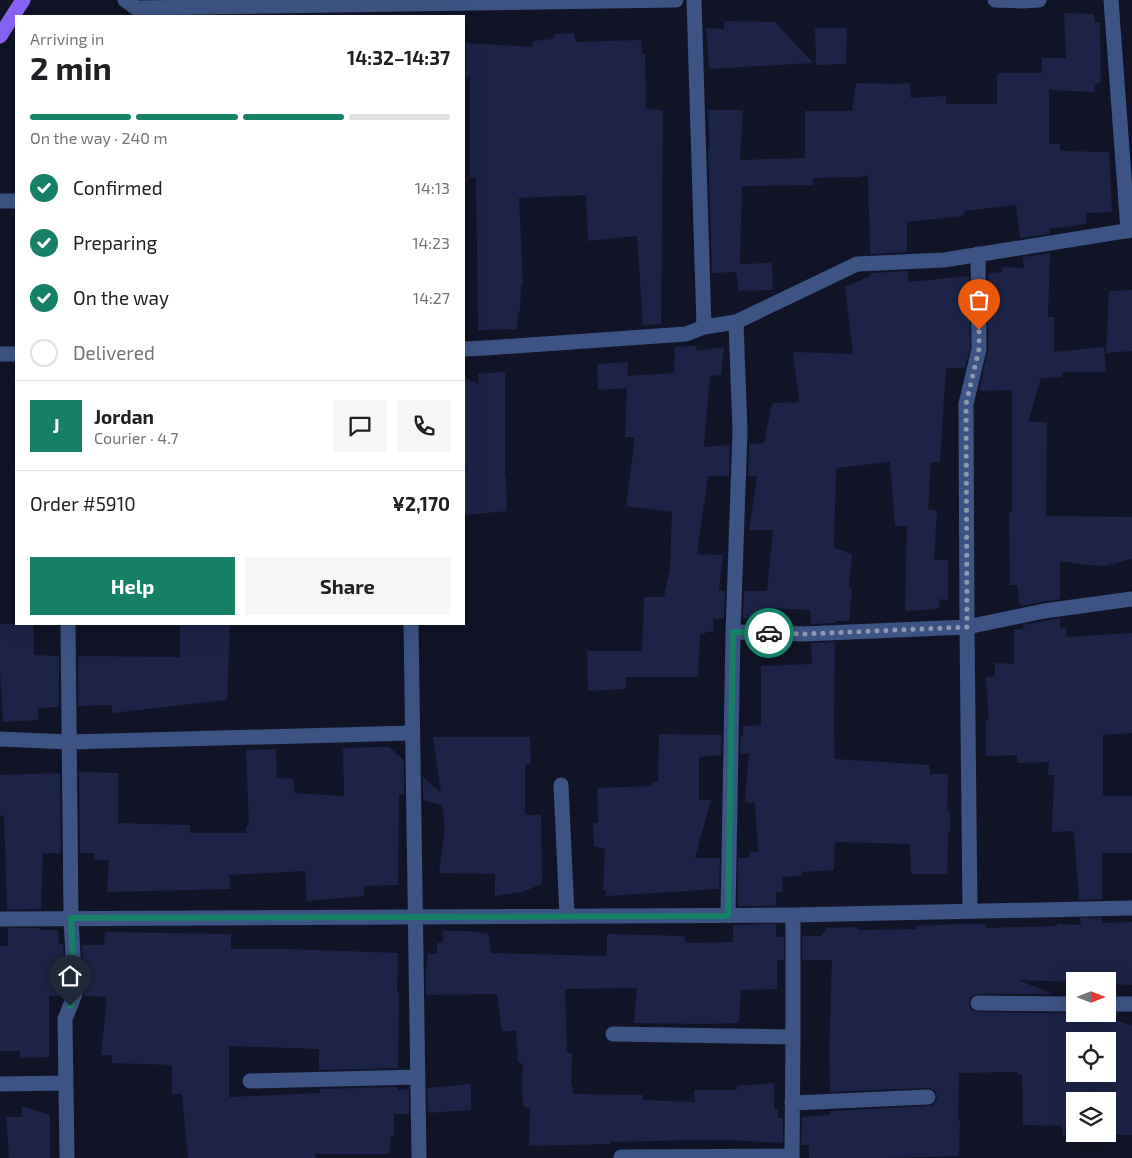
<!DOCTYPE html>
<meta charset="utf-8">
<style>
:root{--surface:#fff;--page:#f6f6f6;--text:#202124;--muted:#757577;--line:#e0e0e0;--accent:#168167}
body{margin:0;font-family:"Exo 2",sans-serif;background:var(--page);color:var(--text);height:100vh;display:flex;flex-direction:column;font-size:19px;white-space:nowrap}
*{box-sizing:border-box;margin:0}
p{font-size:16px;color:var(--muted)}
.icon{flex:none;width:28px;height:28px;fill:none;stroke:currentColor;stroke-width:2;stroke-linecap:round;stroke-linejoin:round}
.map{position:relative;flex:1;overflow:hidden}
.side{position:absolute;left:15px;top:15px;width:450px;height:610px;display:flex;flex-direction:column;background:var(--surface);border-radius:0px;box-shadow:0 5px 20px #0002}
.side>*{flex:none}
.needle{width:32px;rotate:90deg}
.controls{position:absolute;left:1066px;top:972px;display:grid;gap:10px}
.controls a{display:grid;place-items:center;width:50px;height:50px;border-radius:0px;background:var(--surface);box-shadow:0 5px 20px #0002;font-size:25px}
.pin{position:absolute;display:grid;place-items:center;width:42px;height:42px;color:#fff;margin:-51px -21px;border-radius:50% 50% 50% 0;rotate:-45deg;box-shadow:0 0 5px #0007}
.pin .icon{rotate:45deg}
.courier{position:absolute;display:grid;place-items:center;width:50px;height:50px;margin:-25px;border:4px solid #168167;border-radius:50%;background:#fff;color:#222;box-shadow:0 1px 6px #0007}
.headline em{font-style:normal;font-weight:700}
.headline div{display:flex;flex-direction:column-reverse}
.headline{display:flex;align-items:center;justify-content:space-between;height:85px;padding:0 15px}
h1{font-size:32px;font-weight:700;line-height:38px}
.bar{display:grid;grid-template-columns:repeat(4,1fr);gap:8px 5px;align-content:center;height:60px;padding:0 15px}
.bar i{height:6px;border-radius:4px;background:var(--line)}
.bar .selected{background:var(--accent)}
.bar p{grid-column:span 4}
.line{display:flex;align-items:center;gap:12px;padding:0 15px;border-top:1px solid var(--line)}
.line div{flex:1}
.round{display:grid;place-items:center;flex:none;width:52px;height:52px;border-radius:0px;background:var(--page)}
ol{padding:0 15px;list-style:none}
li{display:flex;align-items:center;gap:15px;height:55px}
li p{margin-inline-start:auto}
li .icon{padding:5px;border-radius:50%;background:var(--accent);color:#fff;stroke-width:4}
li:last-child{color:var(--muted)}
li i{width:28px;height:28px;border:2px solid var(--line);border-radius:50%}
.cta{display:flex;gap:10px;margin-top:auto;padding:10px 15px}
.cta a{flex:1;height:58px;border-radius:0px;background:var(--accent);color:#fff;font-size:20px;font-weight:700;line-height:58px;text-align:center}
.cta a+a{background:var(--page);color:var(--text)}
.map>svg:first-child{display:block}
</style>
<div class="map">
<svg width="1132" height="1158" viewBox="0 0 1132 1158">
<rect width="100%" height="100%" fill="#101426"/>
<!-- building -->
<path fill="#1d2346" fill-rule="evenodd" d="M 1064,13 L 1094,14 L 1095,23 L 1100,23 L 1101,82 L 1095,84 L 1095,92 L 1049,90 L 1049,144 L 1060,144 L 1060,151 L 1109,152 L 1112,212 L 1087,213 L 1086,224 L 1050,229 L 1050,234 L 1020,238 L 1016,205 L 965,211 L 963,216 L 907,222 L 907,252 L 870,254 L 868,175 L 859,177 L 813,178 L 813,185 L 742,186 L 740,264 L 772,263 L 773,290 L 739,291 L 736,272 L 712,273 L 708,153 L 709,144 L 708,110 L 743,110 L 740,160 L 805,158 L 805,111 L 852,111 L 856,83 L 897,84 L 910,83 L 911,98 L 946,96 L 946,104 L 997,104 L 997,73 L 1042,73 L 1042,58 L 1066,58 Z
M 725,21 L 775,22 L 813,63 L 709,69 L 706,28 L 724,29 Z
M 815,28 L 847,28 L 846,64 L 816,65 Z
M 574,33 L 576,42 L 641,40 L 642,54 L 645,54 L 646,109 L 663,110 L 661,324 L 643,325 L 637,236 L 588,241 L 586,195 L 519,198 L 523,285 L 521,285 L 520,311 L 518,311 L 517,329 L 478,330 L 476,177 L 470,178 L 470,76 L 466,77 L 466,43 L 533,47 L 533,41 L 553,39 L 556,34 Z
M 1050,253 L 1048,317 L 1054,317 L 1054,352 L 1104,347 L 1106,372 L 1062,372 L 1062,377 L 1041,378 L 1028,422 L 1047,422 L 1046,516 L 1132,517 L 1132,559 L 1104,566 L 1087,565 L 1060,561 L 1060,599 L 1020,606 L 1017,585 L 1010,585 L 1009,512 L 1012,512 L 1012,390 L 979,391 L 988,349 L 988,274 L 1002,272 L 1002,267 L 1024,268 L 1023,257 Z
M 908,271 L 908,282 L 969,276 L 970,348 L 965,368 L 946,368 L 940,462 L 931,462 L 928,509 L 937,511 L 934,560 L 948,560 L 948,600 L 940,599 L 938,609 L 905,611 L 907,526 L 895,526 L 890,462 L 836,468 L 834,548 L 852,554 L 849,587 L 852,588 L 849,621 L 836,621 L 836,623 L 811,624 L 810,610 L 768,608 L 767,617 L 743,618 L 744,591 L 767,591 L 773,530 L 749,530 L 757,476 L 748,476 L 749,444 L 764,443 L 772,403 L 799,402 L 793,352 L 853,354 L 845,287 L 871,276 L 871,273 Z
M 1132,290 L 1132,351 L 1106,353 L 1109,291 Z
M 696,346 L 697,351 L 724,347 L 721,375 L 710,376 L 704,447 L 730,445 L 729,476 L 708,476 L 697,554 L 723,555 L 719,591 L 725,591 L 724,618 L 713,619 L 714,631 L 700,634 L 698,677 L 626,677 L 626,689 L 588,691 L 587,651 L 642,651 L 644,597 L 664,597 L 670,568 L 672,512 L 626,506 L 635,437 L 625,437 L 627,385 L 627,388 L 598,390 L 597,364 L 628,362 L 627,376 L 674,373 L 675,347 Z
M 505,372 L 505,475 L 506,475 L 507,511 L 464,515 L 464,378 L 479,384 L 478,374 Z
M 1060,618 L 1060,628 L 1066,627 L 1066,637 L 1132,633 L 1132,733 L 1103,735 L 1103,796 L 1132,796 L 1132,853 L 1102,853 L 1102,899 L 1079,900 L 1074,831 L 1052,832 L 1054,775 L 1048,775 L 1049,762 L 1017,763 L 1017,755 L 986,756 L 986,720 L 989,720 L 986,677 L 995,676 L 995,663 L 1014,664 L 1014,630 L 1024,629 L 1023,625 Z
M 0,624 L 34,624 L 34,655 L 59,656 L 59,707 L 38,708 L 38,720 L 3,722 L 0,668 Z
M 180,624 L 230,624 L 227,700 L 112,713 L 112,705 L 78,706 L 78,656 L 180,657 Z
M 835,642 L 834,728 L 835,759 L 929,765 L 930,774 L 948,774 L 947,811 L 950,811 L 950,833 L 948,833 L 947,874 L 911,874 L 910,844 L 835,842 L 834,870 L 802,872 L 802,875 L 783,877 L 782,892 L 776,892 L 776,906 L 738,906 L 738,858 L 749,858 L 750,852 L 758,852 L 755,803 L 745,802 L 749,753 L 740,754 L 741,735 L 743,735 L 743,726 L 761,725 L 761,666 L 812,664 L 811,643 Z
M 659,734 L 722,735 L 721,755 L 699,757 L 699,800 L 711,800 L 695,858 L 720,858 L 719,889 L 606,896 L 606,890 L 603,890 L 605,849 L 594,846 L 593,823 L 598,823 L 597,788 L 652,786 L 652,782 L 658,782 Z
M 433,737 L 530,737 L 531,764 L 525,765 L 525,815 L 541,815 L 542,884 L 522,892 L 495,896 L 495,874 L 439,873 L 445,827 L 442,805 L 423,800 L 423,777 L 441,793 Z
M 377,747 L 389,747 L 404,760 L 404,795 L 399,794 L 398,885 L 364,886 L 364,896 L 307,901 L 305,871 L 229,875 L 230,889 L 107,892 L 109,860 L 95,860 L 94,853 L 80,853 L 79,772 L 118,773 L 118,823 L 190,825 L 190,833 L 246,833 L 246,826 L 249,825 L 246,750 L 276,749 L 277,778 L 293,779 L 295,793 L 344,796 L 343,748 Z
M 60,773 L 61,853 L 43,853 L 41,909 L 7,910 L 4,815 L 0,816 L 0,775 Z
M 1080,918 L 1102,918 L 1102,923 L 1132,922 L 1132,985 L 1108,984 L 1108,981 L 1075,981 L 1075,982 L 1018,980 L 1053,994 L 978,994 L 974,995 L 970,998 L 969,1003 L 970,1008 L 973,1011 L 978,1012 L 1101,1014 L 1132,1026 L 1132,1135 L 1062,1135 L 1062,1126 L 1023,1125 L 1022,1075 L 1018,1075 L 1018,1072 L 959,1073 L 958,1120 L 960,1120 L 959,1156 L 888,1158 L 809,1158 L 809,1145 L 801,1145 L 802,1117 L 830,1115 L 830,1111 L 928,1106 L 933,1105 L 936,1101 L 937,1097 L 936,1092 L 932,1089 L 928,1088 L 830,1092 L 829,1051 L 832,960 L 802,960 L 802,936 L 821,936 L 827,928 L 857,927 L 858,930 L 916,929 L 916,926 L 959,924 L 985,924 L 985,928 L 1058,926 L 1057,924 L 1081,925 ZM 1075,1041 L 1108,1041 L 1108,1074 L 1075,1074 ZM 1075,1101 L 1108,1101 L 1108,1134 L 1075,1134 Z
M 776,924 L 776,937 L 784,937 L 784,960 L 777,960 L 777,989 L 741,990 L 739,1023 L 707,1024 L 634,1023 L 637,988 L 565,989 L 567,1052 L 572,1054 L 571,1085 L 572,1085 L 573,1094 L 643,1095 L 643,1100 L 695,1102 L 694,1090 L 737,1090 L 737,1086 L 774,1083 L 774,1109 L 778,1110 L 778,1118 L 783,1118 L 783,1143 L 732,1140 L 692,1140 L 610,1142 L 610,1144 L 529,1146 L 530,1108 L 523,1107 L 522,1078 L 523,1064 L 518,1062 L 516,1031 L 502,1031 L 497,994 L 426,995 L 426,971 L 428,953 L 437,954 L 437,943 L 443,943 L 443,931 L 468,931 L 489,934 L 491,953 L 607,956 L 607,934 L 685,936 L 685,943 L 733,942 L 733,925 Z
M 8,928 L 40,928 L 40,930 L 58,930 L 59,944 L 63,944 L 66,992 L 64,996 L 49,996 L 49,1057 L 20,1058 L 20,1051 L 0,1051 L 0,946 L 8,946 Z
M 105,932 L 231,934 L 231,949 L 287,949 L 398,953 L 397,992 L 399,992 L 398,1068 L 319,1070 L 319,1049 L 229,1046 L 229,1097 L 320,1093 L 320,1089 L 398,1087 L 398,1090 L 409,1089 L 409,1114 L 394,1114 L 394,1136 L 391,1136 L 389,1154 L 315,1154 L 315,1158 L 188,1158 L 182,1094 L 172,1094 L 172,1065 L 112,1063 L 112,1055 L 101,1055 L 107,997 L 84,996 L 82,945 L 104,945 Z
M 471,1084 L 471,1110 L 428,1113 L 427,1088 Z
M 22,1106 L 50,1115 L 50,1158 L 9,1158 L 6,1117 L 22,1117 Z"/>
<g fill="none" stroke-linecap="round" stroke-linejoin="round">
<!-- minor -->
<path stroke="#3d5383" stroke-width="15" d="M 125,0 L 136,8 L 676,0
M 694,0 L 704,327
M 995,0 L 1022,1 L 1039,0
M 1111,0 L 1128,231
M 0,201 L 16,201
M 464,349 L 485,348 L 686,334 L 704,327 L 736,322 L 857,264 L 944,260 L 1132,230
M 0,354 L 16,354
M 411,624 L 419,1158
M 733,632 L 804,634 L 967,627 L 1044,611 L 1132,599
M 0,739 L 69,742 L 412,733
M 561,785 L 567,916
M 970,911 L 967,627 L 966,404 L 979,349 L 978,254
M 728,915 L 733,632 L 740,431 L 736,322
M 0,919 L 793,915 L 1132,908
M 978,1003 L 1075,1004
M 1108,1004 L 1132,1004
M 613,1034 L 793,1037
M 250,1081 L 418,1077
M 0,1084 L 66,1083
M 792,1103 L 928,1097
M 621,1157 L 792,1156
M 67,1158 L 65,1019 L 75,994 L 71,918 L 68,624
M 792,1158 L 793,1037 L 793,915"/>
<!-- major -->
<path stroke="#8a62f9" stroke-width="15" d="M 0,36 L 23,0"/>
</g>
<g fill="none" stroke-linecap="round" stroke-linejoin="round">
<!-- done -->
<path stroke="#9199b2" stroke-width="5" stroke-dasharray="0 9" d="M 769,633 L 804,634 L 967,627 L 966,404 L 979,349 L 979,330"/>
<!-- route -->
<path stroke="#168167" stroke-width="6" d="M 70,1006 L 75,994 L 71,918 L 728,916 L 733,632 L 769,633"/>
</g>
</svg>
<div class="controls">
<a><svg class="needle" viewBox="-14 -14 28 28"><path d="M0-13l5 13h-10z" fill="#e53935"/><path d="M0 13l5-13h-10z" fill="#757577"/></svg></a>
<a><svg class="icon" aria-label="locate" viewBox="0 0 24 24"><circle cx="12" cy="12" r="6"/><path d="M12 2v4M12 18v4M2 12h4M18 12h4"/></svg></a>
<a><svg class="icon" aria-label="layers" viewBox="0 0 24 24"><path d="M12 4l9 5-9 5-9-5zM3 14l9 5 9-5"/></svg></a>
</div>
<div class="pin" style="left:979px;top:330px;background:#ea580c"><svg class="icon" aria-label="bag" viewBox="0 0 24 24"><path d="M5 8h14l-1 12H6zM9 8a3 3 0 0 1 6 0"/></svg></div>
<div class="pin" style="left:70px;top:1006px;background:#1f2937"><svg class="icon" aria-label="home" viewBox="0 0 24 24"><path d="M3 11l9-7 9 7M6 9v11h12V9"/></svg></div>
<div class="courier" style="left:769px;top:633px"><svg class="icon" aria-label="car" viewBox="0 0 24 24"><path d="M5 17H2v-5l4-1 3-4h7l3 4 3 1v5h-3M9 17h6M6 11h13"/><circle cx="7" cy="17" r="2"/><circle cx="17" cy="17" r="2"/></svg></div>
<section class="side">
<div class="headline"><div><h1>2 min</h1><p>Arriving in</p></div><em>14:32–14:37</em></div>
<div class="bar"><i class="selected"></i><i class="selected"></i><i class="selected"></i><i></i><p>On the way · 240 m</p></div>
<ol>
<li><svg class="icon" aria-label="check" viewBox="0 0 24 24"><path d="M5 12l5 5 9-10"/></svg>Confirmed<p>14:13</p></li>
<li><svg class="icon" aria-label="check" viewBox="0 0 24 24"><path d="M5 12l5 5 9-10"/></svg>Preparing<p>14:23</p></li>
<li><svg class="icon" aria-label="check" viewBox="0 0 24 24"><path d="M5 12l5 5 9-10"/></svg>On the way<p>14:27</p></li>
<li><i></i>Delivered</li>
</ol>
<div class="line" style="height:90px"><b class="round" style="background:var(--accent);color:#fff">J</b><div><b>Jordan</b><p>Courier · 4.7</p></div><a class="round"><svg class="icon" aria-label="chat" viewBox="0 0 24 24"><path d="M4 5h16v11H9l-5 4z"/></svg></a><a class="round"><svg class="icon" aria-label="phone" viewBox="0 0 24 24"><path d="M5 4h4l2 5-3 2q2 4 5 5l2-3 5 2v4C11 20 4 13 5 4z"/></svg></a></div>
<div class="line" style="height:65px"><div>Order #5910</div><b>¥2,170</b></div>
<div class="cta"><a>Help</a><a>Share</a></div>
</section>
</div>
